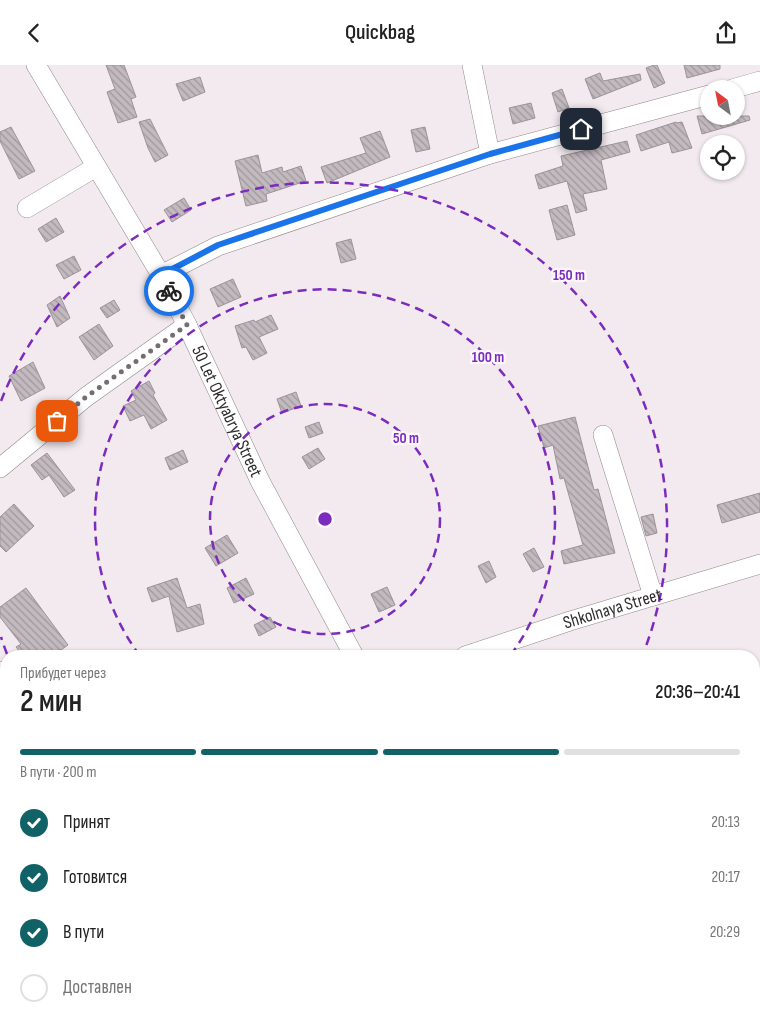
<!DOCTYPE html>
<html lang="ru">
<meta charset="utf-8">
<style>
:root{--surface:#fff;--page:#f6f6f6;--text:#222;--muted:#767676;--line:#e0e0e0;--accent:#116266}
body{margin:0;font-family:"Sofia Sans Condensed",sans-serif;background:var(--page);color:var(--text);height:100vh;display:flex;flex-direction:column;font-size:19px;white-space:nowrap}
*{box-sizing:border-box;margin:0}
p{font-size:16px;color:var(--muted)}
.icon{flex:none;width:28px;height:28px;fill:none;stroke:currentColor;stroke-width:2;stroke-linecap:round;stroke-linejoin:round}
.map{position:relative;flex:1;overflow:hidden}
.side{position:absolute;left:0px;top:585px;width:760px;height:376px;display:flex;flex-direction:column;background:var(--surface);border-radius:20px 20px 0 0;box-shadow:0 1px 4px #0004}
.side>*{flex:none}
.needle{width:32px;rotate:328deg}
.buttons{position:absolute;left:700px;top:15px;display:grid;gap:10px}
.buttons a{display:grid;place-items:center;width:45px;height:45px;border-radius:50%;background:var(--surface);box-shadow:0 1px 4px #0004;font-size:25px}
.pin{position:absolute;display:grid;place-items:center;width:42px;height:42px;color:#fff;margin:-21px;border-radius:10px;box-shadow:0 2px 8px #0006}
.courier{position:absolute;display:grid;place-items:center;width:50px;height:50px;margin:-25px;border:4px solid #1a73e8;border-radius:50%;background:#fff;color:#222;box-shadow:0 1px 6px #0007}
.summary em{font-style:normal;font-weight:600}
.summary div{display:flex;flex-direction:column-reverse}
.summary{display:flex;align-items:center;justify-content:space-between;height:85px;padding:0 20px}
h1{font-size:32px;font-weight:600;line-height:38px}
.bar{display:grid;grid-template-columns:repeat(4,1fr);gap:8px 5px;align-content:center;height:60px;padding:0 20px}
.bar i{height:6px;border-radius:4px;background:var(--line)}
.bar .on{background:var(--accent)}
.bar p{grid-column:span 4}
ol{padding:0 20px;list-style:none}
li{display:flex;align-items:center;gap:15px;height:55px}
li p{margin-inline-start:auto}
li .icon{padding:5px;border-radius:50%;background:var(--accent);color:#fff;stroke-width:4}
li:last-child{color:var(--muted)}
li i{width:28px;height:28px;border:2px solid var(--line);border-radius:50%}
header{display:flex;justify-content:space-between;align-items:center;height:65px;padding:0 20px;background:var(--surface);font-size:22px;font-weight:600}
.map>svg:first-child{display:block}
</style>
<header><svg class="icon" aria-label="back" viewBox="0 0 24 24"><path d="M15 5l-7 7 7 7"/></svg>Quickbag<svg class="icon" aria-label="share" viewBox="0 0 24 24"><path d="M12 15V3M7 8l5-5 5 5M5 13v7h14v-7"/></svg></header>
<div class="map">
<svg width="760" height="961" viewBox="0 0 760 961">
<defs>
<pattern id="building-back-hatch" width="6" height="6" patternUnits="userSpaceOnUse" patternTransform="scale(1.25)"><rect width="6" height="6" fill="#c3babf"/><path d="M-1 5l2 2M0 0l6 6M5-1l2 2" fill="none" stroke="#9f979c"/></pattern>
</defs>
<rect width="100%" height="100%" fill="#f3eaef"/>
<!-- building -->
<path fill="url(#building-back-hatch)" stroke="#9b9398" d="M 106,0 L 124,0 L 136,32 L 131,34 L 137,52 L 118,58 L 107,27 L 115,24 Z
M 654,0 L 657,0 L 665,18 L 654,23 L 646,3 Z
M 684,0 L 720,0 L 720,4 L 687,13 Z
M 600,8 L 603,16 L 640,9 L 641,15 L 593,34 L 585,14 Z
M 200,12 L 205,27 L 183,36 L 176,19 Z
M 562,24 L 569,43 L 558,47 L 552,28 Z
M 531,38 L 535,53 L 513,59 L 509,43 Z
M 697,51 L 749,51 L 750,55 L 702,69 Z
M 150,54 L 168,90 L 155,97 L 148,83 L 139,57 Z
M 676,57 L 676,58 L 682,57 L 692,83 L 672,88 L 669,77 L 641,86 L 636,70 Z
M 11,62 L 35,106 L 19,114 L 0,76 L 0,67 Z
M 425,62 L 430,84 L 416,87 L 411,65 Z
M 380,66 L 390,92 L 327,118 L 321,102 L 366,88 L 360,73 Z
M 627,76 L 630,87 L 601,95 L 607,124 L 583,129 L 587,145 L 576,148 L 567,116 L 539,124 L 535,110 L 563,101 L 561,91 Z
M 258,90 L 262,108 L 282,102 L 283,107 L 301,101 L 306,116 L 266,129 L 267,136 L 246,141 L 235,96 Z
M 184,133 L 191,145 L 172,157 L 164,145 Z
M 567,140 L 575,170 L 557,175 L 549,145 Z
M 56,153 L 64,167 L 46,177 L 38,164 Z
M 351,174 L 356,194 L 341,198 L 336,178 Z
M 74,191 L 81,205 L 64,214 L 56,200 Z
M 233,214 L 241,232 L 218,242 L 210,224 Z
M 60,231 L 70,253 L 57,262 L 47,240 Z
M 114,235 L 120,245 L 107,253 L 100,243 Z
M 271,250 L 278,264 L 259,272 L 267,288 L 253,295 L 246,282 L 242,283 L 235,261 L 254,255 L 255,257 Z
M 99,259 L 113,281 L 94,295 L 79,272 Z
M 33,297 L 45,323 L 21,336 L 9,311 Z
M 149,316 L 155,328 L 153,330 L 167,355 L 151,364 L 144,350 L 130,356 L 123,341 L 136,335 L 131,326 Z
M 296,327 L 301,341 L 282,348 L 277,334 Z
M 575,352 L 594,425 L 598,424 L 615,488 L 564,499 L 561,486 L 583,480 L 564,413 L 560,414 L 553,380 L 544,383 L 538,361 Z
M 319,357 L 323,368 L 309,373 L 305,362 Z
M 318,383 L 325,394 L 309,404 L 302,392 Z
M 183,385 L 188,397 L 170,405 L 165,393 Z
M 47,388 L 75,425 L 64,432 L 49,410 L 42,415 L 31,400 Z
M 760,428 L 760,447 L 722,458 L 717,440 Z
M 14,439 L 34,461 L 6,487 L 0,481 L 0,452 Z
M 653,449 L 657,468 L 646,471 L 641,452 Z
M 227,470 L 238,488 L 216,501 L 205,483 Z
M 534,483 L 544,502 L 533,507 L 523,489 Z
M 489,496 L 496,512 L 486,518 L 478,501 Z
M 177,513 L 187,543 L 200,539 L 204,559 L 177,567 L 169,531 L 152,537 L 147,523 Z
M 246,513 L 254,529 L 234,538 L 227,523 Z
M 387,522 L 395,540 L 379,547 L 371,529 Z
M 26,523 L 68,580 L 52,591 L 23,591 L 16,582 L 21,579 L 0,552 L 0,542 Z
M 270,552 L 276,562 L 259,571 L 254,560 Z"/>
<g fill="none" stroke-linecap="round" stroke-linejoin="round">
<defs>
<g id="minor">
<path id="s1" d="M 36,0 L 161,210 L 187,260 L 260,416 L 354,591"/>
<path d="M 472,0 L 490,89"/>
<path d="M 732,24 L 760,16"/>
<path d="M 27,143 L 96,102"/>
<path d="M 161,210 L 218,181 L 490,89 L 709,30"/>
<path d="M 603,370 L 653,531"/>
<path d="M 0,403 L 86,332 L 187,260"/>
<path id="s2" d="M 465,591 L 570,556 L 760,499"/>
<path d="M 0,606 L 6,614"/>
<path d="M 0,715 L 6,711"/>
<path d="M 0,919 L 6,926"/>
<path d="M 30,955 L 35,961"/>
<path d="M 525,955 L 528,961"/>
<path d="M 102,961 L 108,955"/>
</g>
</defs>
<!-- minor casing -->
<use href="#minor" stroke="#8f878c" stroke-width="20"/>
<!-- minor -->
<use href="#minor" stroke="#fff" stroke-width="19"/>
</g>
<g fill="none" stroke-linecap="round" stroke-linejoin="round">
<!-- done -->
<path stroke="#746e72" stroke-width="5" stroke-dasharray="0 9" d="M 57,356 L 86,332 L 187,260 L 169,226"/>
<!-- route -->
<path stroke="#1a73e8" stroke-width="6" d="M 169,226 L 161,210 L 218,180 L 490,89 L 581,64"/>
</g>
<!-- distance rings -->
<g fill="none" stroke="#7b2cbf" stroke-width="2.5" stroke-dasharray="9 6">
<circle cx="325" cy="454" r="115"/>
<path d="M140 591A230 230 0 1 1 510 591"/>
<path d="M7 589A345 345 0 0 1 1 572M1 336A345 345 0 1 1 643 589"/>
</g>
<g text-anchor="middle" stroke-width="4.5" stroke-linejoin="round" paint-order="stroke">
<!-- street labels -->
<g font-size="18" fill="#2f2c2e" stroke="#fef8fc">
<text dy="6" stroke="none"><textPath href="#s1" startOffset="396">50 Let Oktyabrya Street</textPath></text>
<text dy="6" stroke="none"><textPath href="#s2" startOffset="155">Shkolnaya Street</textPath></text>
</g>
</g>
<circle cx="325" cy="454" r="8" fill="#7b2cbf" stroke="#fef8fc" stroke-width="2.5"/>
<g font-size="15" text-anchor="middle" font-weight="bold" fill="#7b2cbf" stroke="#fef8fc" stroke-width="4.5" stroke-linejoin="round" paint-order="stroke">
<text x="569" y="215">150 m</text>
<text x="488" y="297">100 m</text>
<text x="406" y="378">50 m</text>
</g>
</svg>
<div class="buttons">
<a><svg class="needle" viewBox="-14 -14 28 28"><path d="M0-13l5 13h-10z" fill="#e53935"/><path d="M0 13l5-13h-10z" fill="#767676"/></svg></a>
<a><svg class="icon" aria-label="locate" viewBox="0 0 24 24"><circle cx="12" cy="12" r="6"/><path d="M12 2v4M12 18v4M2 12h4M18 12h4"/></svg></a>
</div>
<div class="pin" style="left:57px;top:356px;background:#ea580c"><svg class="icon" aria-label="bag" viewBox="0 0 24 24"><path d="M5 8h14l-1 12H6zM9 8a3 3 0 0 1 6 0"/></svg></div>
<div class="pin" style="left:581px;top:64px;background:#1f2937"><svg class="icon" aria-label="home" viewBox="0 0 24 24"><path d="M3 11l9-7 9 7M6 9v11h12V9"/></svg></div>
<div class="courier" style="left:169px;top:226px"><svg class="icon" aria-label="bike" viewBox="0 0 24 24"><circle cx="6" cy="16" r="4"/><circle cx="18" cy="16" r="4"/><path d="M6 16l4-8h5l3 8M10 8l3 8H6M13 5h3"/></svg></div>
<section class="side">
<div class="summary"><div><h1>2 мин</h1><p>Прибудет через</p></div><em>20:36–20:41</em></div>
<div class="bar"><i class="on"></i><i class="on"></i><i class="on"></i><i></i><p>В пути · 200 m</p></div>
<ol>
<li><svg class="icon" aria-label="check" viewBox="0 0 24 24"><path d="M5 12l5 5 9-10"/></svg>Принят<p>20:13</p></li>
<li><svg class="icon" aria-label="check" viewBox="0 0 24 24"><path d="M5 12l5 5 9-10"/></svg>Готовится<p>20:17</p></li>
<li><svg class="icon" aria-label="check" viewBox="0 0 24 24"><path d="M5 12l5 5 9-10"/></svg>В пути<p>20:29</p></li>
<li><i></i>Доставлен</li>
</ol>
</section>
</div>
